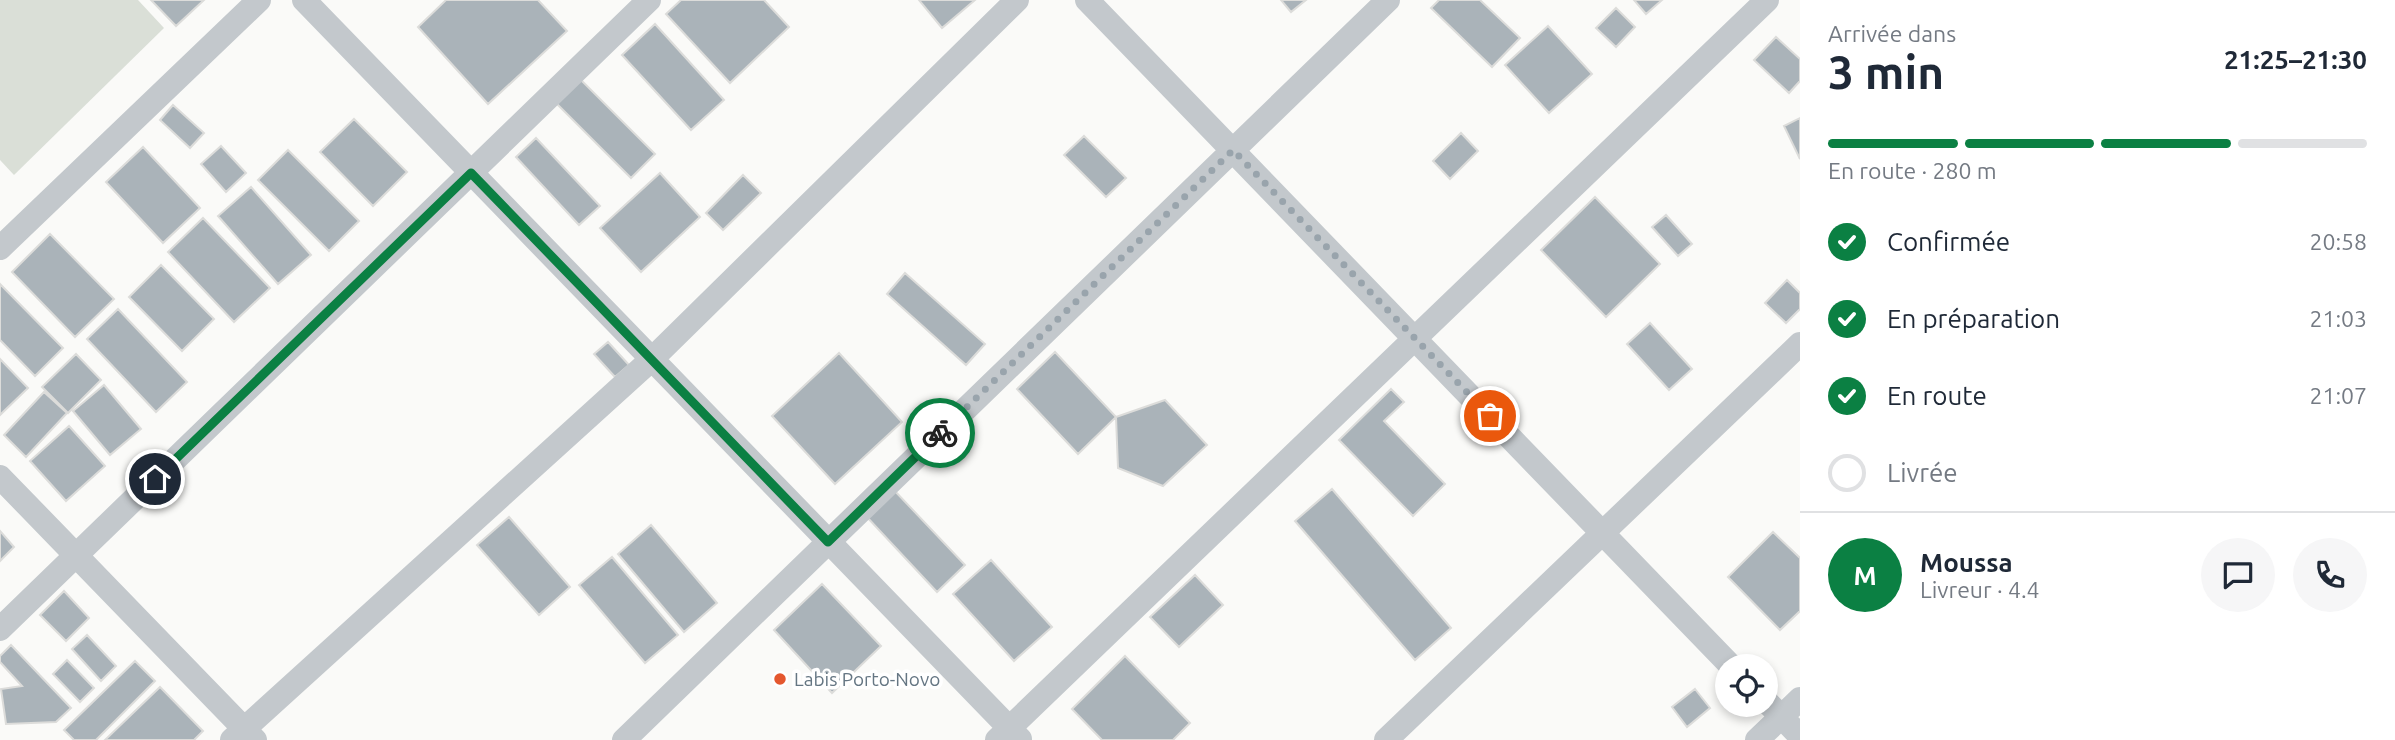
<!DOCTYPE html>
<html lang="fr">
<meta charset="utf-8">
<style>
:root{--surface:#fff;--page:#f6f6f7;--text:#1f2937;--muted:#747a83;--line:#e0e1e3;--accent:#0b8043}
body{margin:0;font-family:Ubuntu,sans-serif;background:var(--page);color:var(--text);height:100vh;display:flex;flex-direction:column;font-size:26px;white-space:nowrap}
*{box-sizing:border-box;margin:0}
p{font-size:23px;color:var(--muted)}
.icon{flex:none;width:38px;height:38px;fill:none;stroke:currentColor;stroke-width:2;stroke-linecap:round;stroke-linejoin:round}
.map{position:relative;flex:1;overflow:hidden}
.side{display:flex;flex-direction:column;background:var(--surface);width:595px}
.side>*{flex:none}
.controls{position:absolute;left:1715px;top:654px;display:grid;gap:14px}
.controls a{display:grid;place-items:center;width:63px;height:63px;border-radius:50%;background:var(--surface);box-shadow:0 4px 10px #0003;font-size:35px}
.pin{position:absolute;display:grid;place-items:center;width:60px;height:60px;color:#fff;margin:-30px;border:4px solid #fff;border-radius:50%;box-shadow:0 2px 7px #0007}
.courier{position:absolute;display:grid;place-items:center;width:70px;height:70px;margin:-35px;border:5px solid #0b8043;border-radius:50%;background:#fff;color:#222;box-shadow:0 2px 9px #0007}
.overview em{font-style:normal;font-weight:600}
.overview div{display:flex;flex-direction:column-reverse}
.overview{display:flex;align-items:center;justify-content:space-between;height:119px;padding:0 28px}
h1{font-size:46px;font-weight:600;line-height:52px}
.bar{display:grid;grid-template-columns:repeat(4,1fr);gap:10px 7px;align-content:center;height:84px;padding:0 28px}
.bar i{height:9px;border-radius:5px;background:var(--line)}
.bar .current{background:var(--accent)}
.bar p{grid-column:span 4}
.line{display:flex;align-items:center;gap:18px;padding:0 28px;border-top:2px solid var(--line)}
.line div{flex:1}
.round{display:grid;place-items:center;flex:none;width:74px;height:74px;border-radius:37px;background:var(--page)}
ol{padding:0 28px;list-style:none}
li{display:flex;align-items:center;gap:21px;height:77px}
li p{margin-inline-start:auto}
li .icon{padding:7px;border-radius:50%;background:var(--accent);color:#fff;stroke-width:4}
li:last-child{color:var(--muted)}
li i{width:38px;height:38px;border:4px solid var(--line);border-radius:50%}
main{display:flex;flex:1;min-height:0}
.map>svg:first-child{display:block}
</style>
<main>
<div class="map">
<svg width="1800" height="740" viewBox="0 0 1800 740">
<rect width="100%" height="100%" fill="#fafaf8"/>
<!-- green -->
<path fill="#dadfd7" d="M 0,0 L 138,0 L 164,28 L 14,175 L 0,160 Z"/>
<!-- building -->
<path fill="#aab3b9" stroke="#dcdcda" stroke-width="2" d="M 151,0 L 204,0 L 176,26 Z
M 446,0 L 538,0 L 567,31 L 488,104 L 418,27 Z
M 681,0 L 764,0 L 789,27 L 730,83 L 666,14 Z
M 919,0 L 975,0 L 942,28 Z
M 1281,0 L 1306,0 L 1291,12 Z
M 1439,0 L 1480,0 L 1520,38 L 1492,67 L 1431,8 Z
M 1634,0 L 1662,0 L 1646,14 Z
M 1616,8 L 1635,27 L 1616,47 L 1596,28 Z
M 655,24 L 724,100 L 691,130 L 622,55 Z
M 1548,26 L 1592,74 L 1549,113 L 1505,65 Z
M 1776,37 L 1800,59 L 1800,81 L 1789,93 L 1754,60 Z
M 580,79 L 655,154 L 631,178 L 556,103 Z
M 173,105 L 204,133 L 190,148 L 160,120 Z
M 1800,118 L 1800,159 L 1784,126 Z
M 354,119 L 407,172 L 373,206 L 320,152 Z
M 1461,133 L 1478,151 L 1450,179 L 1433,161 Z
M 1084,136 L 1126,178 L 1106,197 L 1064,155 Z
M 536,138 L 600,206 L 579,225 L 516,157 Z
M 221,146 L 246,173 L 226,192 L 201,164 Z
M 143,147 L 200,208 L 163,243 L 106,182 Z
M 288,150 L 359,221 L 329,251 L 258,180 Z
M 660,173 L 700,217 L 641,272 L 600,228 Z
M 743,175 L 761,193 L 723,230 L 706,213 Z
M 251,187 L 311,255 L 278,284 L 218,216 Z
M 1595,197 L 1660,264 L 1606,317 L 1541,250 Z
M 1666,215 L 1692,244 L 1678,256 L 1652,227 Z
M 203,218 L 270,288 L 234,322 L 168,252 Z
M 50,234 L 114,299 L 75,337 L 12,272 Z
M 161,265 L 214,319 L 182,351 L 129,297 Z
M 905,273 L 985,344 L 966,365 L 887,294 Z
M 1787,280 L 1800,293 L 1800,309 L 1786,323 L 1765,303 Z
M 0,284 L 63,348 L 35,376 L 0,340 Z
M 118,309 L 187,382 L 156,412 L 87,339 Z
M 1650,323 L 1692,369 L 1669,390 L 1627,344 Z
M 608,342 L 629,365 L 615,377 L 594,354 Z
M 1055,352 L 1116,417 L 1078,454 L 1017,389 Z
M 839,353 L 902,422 L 835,484 L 772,416 Z
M 76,354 L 101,380 L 68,413 L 42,387 Z
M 0,359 L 28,388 L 0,415 Z
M 104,385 L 141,429 L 110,455 L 73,411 Z
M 1391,389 L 1404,402 L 1384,421 L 1445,484 L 1413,516 L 1339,440 Z
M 44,392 L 67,413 L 26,457 L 4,435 Z
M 1165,400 L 1207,445 L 1163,486 L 1118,468 L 1116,417 Z
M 69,426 L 105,466 L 66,501 L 30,461 Z
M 892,488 L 965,565 L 937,592 L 865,515 Z
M 1332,489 L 1451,628 L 1415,660 L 1295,521 Z
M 509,517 L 570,587 L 539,615 L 477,545 Z
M 651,525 L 717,603 L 684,632 L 618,554 Z
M 0,531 L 14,547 L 0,561 Z
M 1773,532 L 1800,558 L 1800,611 L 1780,630 L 1728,577 Z
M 612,557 L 678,635 L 645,663 L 579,585 Z
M 991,560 L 1052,627 L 1014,661 L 953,594 Z
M 1195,575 L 1223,605 L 1179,647 L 1150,617 Z
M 822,584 L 881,646 L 832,693 L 774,630 Z
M 64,591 L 89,618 L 66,641 L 40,615 Z
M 87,635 L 116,666 L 101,681 L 72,649 Z
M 11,645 L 71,708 L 56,722 L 6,724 L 1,689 L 22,686 L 0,662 L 0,656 Z
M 1125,656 L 1190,723 L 1173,740 L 1102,740 L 1072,709 Z
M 67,660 L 94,688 L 80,702 L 53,674 Z
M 135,661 L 155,681 L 96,740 L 74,740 L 64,730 Z
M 160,687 L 203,731 L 194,740 L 105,740 Z
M 1695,689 L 1710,708 L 1687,727 L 1672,707 Z"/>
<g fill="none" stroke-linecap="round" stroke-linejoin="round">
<!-- minor -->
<path stroke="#c3c8cc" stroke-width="24" d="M 304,0 L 1020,739
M 1087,0 L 1732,667
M 0,248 L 259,0
M 0,477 L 255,740
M 0,629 L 649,0
M 1766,701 L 1800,736
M 232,740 L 652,359 L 1017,0
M 624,740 L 1388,0
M 997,740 L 1767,0
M 1386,740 L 1800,344
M 1757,740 L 1800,699"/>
</g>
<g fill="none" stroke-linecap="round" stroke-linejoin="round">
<!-- done -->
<path stroke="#99a4ac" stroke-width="7" stroke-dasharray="0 12.6" d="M 940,433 L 1233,150 L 1490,416"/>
<!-- route -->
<path stroke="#0b8043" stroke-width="9" d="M 155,479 L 471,173 L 828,542 L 940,433"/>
</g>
<!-- markers -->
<circle fill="#e4572e" stroke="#fff" stroke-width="2.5" cx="780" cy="679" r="7"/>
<g text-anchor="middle" stroke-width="7" stroke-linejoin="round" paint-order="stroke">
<!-- poi labels -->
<g font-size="19" fill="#657683" stroke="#fff" text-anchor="start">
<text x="794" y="686">Labis Porto-Novo</text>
</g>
</g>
</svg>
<div class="controls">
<a><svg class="icon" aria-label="locate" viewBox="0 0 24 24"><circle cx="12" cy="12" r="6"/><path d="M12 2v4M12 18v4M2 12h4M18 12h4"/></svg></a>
</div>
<div class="pin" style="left:1490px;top:416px;background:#ea580c"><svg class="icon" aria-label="bag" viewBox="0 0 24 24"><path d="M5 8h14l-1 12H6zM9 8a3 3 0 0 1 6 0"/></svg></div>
<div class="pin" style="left:155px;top:479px;background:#1f2937"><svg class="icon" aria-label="home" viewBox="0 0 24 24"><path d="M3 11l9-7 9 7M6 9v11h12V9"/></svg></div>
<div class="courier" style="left:940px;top:433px"><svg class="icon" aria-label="bike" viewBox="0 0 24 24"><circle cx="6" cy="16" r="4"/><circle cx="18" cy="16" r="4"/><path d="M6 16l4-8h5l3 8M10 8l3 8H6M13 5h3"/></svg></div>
</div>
<section class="side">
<div class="overview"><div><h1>3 min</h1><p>Arrivée dans</p></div><em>21:25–21:30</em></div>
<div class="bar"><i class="current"></i><i class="current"></i><i class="current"></i><i></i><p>En route · 280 m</p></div>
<ol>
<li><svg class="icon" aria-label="check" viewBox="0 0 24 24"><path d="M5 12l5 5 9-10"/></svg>Confirmée<p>20:58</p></li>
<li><svg class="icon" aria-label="check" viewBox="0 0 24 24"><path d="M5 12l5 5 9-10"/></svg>En préparation<p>21:03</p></li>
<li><svg class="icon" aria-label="check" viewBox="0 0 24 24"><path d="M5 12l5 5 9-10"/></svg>En route<p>21:07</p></li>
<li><i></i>Livrée</li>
</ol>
<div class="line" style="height:126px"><b class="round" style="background:var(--accent);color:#fff">M</b><div><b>Moussa</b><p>Livreur · 4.4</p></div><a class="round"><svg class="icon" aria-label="chat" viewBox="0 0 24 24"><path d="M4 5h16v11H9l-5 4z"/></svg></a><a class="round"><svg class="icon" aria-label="phone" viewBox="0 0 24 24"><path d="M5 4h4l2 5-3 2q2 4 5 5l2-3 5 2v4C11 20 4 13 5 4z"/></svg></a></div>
</section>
</main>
